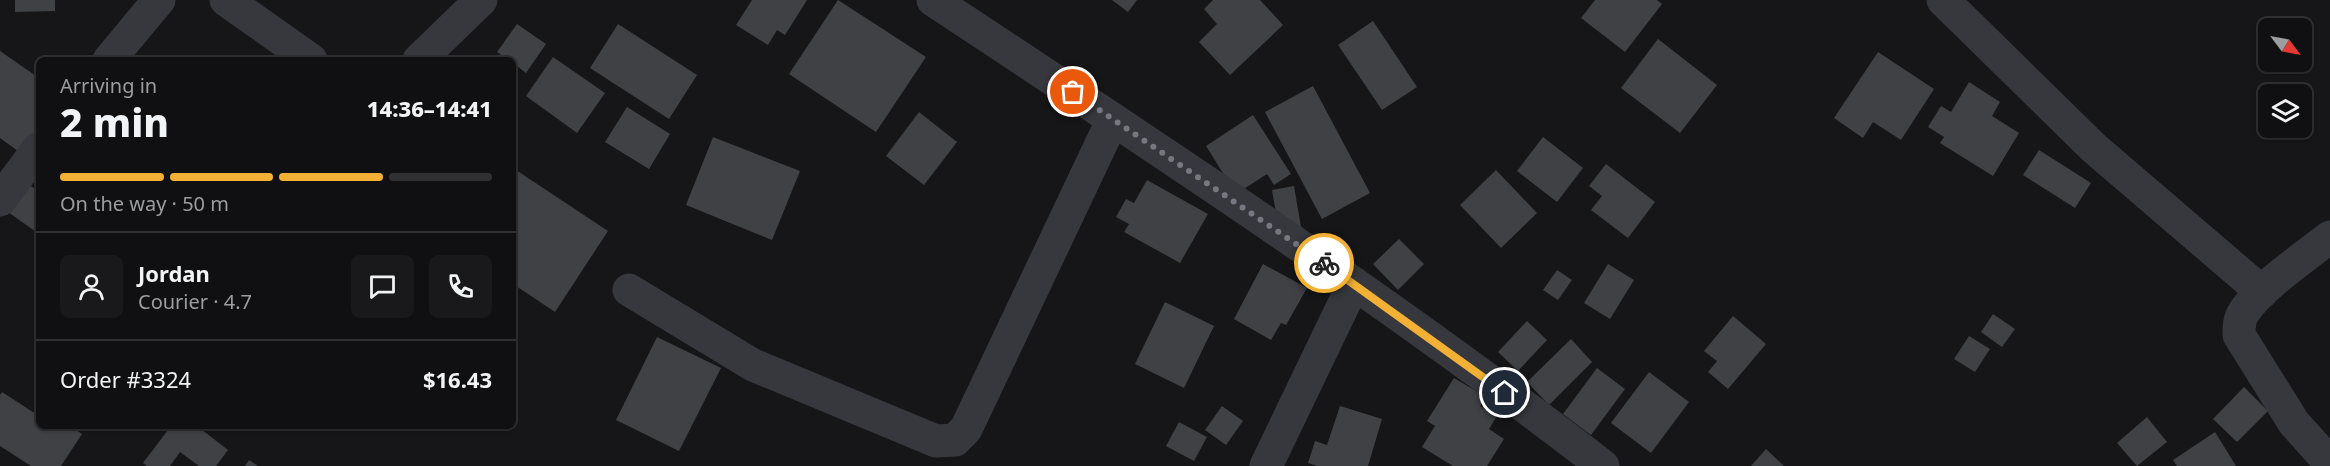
<!DOCTYPE html>
<meta charset="utf-8">
<style>
:root{--surface:#101012;--page:#19191b;--text:#f1f3f6;--muted:#9c9d9f;--line:#303032;--accent:#f2b134}
body{margin:0;font-family:"Noto Sans",sans-serif;background:var(--page);color:var(--text);height:100vh;display:flex;flex-direction:column;font-size:22px;white-space:nowrap}
*{box-sizing:border-box;margin:0}
p{font-size:20px;color:var(--muted)}
.icon{flex:none;width:33px;height:33px;fill:none;stroke:currentColor;stroke-width:2;stroke-linecap:round;stroke-linejoin:round}
.map{position:relative;flex:1;overflow:hidden}
.details{position:absolute;left:36px;top:57px;width:480px;height:372px;display:flex;flex-direction:column;background:var(--surface);border-radius:9px;box-shadow:0 2px 4px #0004,0 0 0 2px var(--line)}
.details>*{flex:none}
.needle{width:39px;rotate:122deg}
.controls{position:absolute;left:2258px;top:18px;display:grid;gap:12px}
.controls a{display:grid;place-items:center;width:54px;height:54px;border-radius:9px;background:var(--surface);box-shadow:0 2px 4px #0004,0 0 0 2px var(--line);font-size:30px}
.pin{position:absolute;display:grid;place-items:center;width:51px;height:51px;color:#fff;margin:-26px;border:3px solid #fff;border-radius:50%;box-shadow:0 2px 6px #0007}
.courier{position:absolute;display:grid;place-items:center;width:60px;height:60px;margin:-30px;border:4px solid #f2b134;border-radius:50%;background:#fff;color:#222;box-shadow:0 2px 8px #0007}
.headline em{font-style:normal;font-weight:800}
.headline div{display:flex;flex-direction:column-reverse}
.headline{display:flex;align-items:center;justify-content:space-between;height:102px;padding:0 24px}
h1{font-size:39px;font-weight:800;line-height:45px}
.bar{display:grid;grid-template-columns:repeat(4,1fr);gap:9px 6px;align-content:center;height:72px;padding:0 24px}
.bar i{height:8px;border-radius:4px;background:var(--line)}
.bar .current{background:var(--accent)}
.bar p{grid-column:span 4}
.line{display:flex;align-items:center;gap:15px;padding:0 24px;border-top:2px solid var(--line)}
.line div{flex:1}
.round{display:grid;place-items:center;flex:none;width:63px;height:63px;border-radius:9px;background:var(--page)}
.map>svg:first-child{display:block}
</style>
<div class="map">
<svg width="2330" height="466" viewBox="0 0 2330 466">
<rect width="100%" height="100%" fill="#161618"/>
<!-- building -->
<path fill="#404145" d="M 15,0 L 55,0 L 55,11 L 15,12 Z
M 752,0 L 807,0 L 785,35 L 777,30 L 768,45 L 736,25 Z
M 838,0 L 926,57 L 876,132 L 789,74 Z
M 1112,0 L 1137,0 L 1128,12 Z
M 1213,0 L 1260,0 L 1283,25 L 1230,75 L 1199,42 L 1217,24 L 1204,9 Z
M 1595,0 L 1657,0 L 1662,4 L 1625,52 L 1581,18 Z
M 1373,21 L 1417,87 L 1382,110 L 1338,45 Z
M 517,24 L 546,44 L 526,73 L 513,63 L 513,60 L 508,60 L 497,52 Z
M 618,24 L 697,75 L 669,119 L 590,68 Z
M 1658,39 L 1717,85 L 1680,133 L 1621,88 Z
M 0,51 L 39,78 L 39,130 L 22,154 L 0,138 Z
M 1878,52 L 1934,89 L 1901,140 L 1873,122 L 1863,138 L 1834,118 Z
M 553,57 L 605,93 L 577,133 L 526,96 Z
M 1969,82 L 2000,102 L 1992,116 L 2019,133 L 1993,176 L 1940,143 L 1944,137 L 1928,127 L 1941,106 L 1951,112 Z
M 1313,86 L 1370,193 L 1322,219 L 1265,112 Z
M 627,107 L 670,134 L 649,169 L 605,142 Z
M 919,112 L 957,142 L 924,185 L 886,156 Z
M 1253,115 L 1291,174 L 1274,185 L 1267,174 L 1236,194 L 1206,146 Z
M 713,137 L 800,171 L 772,240 L 686,205 Z
M 1543,137 L 1583,168 L 1557,202 L 1517,171 Z
M 2039,150 L 2091,183 L 2075,208 L 2023,175 Z
M 1606,164 L 1655,202 L 1628,238 L 1591,210 L 1602,196 L 1589,186 Z
M 513,168 L 608,231 L 555,312 L 513,284 Z
M 1496,170 L 1537,213 L 1501,248 L 1460,205 Z
M 1147,180 L 1208,214 L 1180,263 L 1124,232 L 1129,224 L 1116,217 L 1126,199 L 1134,203 Z
M 28,184 L 35,189 L 39,184 L 39,234 L 8,212 Z
M 1294,186 L 1301,227 L 1279,230 L 1272,190 Z
M 1399,239 L 1424,264 L 1398,290 L 1373,264 Z
M 1263,264 L 1307,288 L 1286,325 L 1281,323 L 1271,340 L 1234,319 Z
M 1608,264 L 1634,280 L 1610,319 L 1584,303 Z
M 1557,270 L 1572,280 L 1558,300 L 1543,290 Z
M 1165,302 L 1214,326 L 1184,388 L 1135,364 Z
M 1993,314 L 2015,329 L 2002,347 L 1981,332 Z
M 1733,316 L 1766,344 L 1728,389 L 1708,372 L 1717,361 L 1704,351 Z
M 1527,321 L 1547,340 L 1518,371 L 1498,352 Z
M 1969,336 L 1990,349 L 1975,372 L 1954,359 Z
M 657,337 L 721,368 L 679,451 L 616,420 Z
M 1571,339 L 1592,362 L 1549,405 L 1527,382 Z
M 1597,368 L 1625,389 L 1591,435 L 1563,414 Z
M 1649,372 L 1689,402 L 1651,453 L 1611,423 Z
M 1454,378 L 1486,397 L 1480,406 L 1497,416 L 1489,429 L 1504,439 L 1487,466 L 1453,466 L 1422,447 L 1435,426 L 1427,421 Z
M 2244,387 L 2268,411 L 2237,442 L 2213,419 Z
M 2,392 L 39,416 L 39,426 L 70,426 L 82,434 L 61,466 L 31,466 L 0,446 L 0,395 Z
M 1222,406 L 1243,421 L 1226,445 L 1205,430 Z
M 1340,406 L 1382,419 L 1368,466 L 1317,466 L 1308,463 L 1315,441 L 1327,445 Z
M 2147,417 L 2167,442 L 2137,466 L 2117,443 Z
M 1179,422 L 1207,437 L 1194,461 L 1166,446 Z
M 171,426 L 197,426 L 228,450 L 216,466 L 199,466 L 180,452 L 170,466 L 147,466 L 143,463 Z
M 2215,432 L 2236,466 L 2177,466 L 2173,460 Z
M 1766,449 L 1784,466 L 1751,466 Z
M 249,460 L 258,466 L 245,466 Z"/>
<g fill="none" stroke-linecap="round" stroke-linejoin="round">
<!-- street -->
<path stroke="#37383d" stroke-width="33" d="M 226,0 L 311,60
M 933,0 C 1160,150 1388,300 1603,466
M 1943,0 L 2094,148 L 2262,292
M 109,60 L 159,0
M 419,60 L 481,0
M 0,200 L 39,148
M 2330,237 C 2306,256 2260,287 2244,312 C 2239,319 2239,327 2239,335 L 2294,423 L 2330,463
M 629,290 L 753,365 L 936,441 L 955,440 L 966,429 L 1113,119
M 1266,466 L 1354,283"/>
</g>
<g fill="none" stroke-linecap="round" stroke-linejoin="round">
<!-- done -->
<path stroke="#757880" stroke-width="6" stroke-dasharray="0 10.8" d="M 1073,92 L 1324,263"/>
<!-- route -->
<path stroke="#f2b134" stroke-width="8" d="M 1324,263 L 1505,393"/>
</g>
</svg>
<div class="controls">
<a><svg class="needle" viewBox="-14 -14 28 28"><path d="M0-13l5 13h-10z" fill="#e53935"/><path d="M0 13l5-13h-10z" fill="#9c9d9f"/></svg></a>
<a><svg class="icon" aria-label="layers" viewBox="0 0 24 24"><path d="M12 4l9 5-9 5-9-5zM3 14l9 5 9-5"/></svg></a>
</div>
<div class="pin" style="left:1073px;top:92px;background:#ea580c"><svg class="icon" aria-label="bag" viewBox="0 0 24 24"><path d="M5 8h14l-1 12H6zM9 8a3 3 0 0 1 6 0"/></svg></div>
<div class="pin" style="left:1505px;top:393px;background:#1f2937"><svg class="icon" aria-label="home" viewBox="0 0 24 24"><path d="M3 11l9-7 9 7M6 9v11h12V9"/></svg></div>
<div class="courier" style="left:1324px;top:263px"><svg class="icon" aria-label="bike" viewBox="0 0 24 24"><circle cx="6" cy="16" r="4"/><circle cx="18" cy="16" r="4"/><path d="M6 16l4-8h5l3 8M10 8l3 8H6M13 5h3"/></svg></div>
<section class="details">
<div class="headline"><div><h1>2 min</h1><p>Arriving in</p></div><em>14:36–14:41</em></div>
<div class="bar"><i class="current"></i><i class="current"></i><i class="current"></i><i></i><p>On the way · 50 m</p></div>
<div class="line" style="height:108px"><a class="round"><svg class="icon" aria-label="person" viewBox="0 0 24 24"><circle cx="12" cy="8" r="4"/><path d="M4 21q1-7 8-7t8 7"/></svg></a><div><b>Jordan</b><p>Courier · 4.7</p></div><a class="round"><svg class="icon" aria-label="chat" viewBox="0 0 24 24"><path d="M4 5h16v11H9l-5 4z"/></svg></a><a class="round"><svg class="icon" aria-label="phone" viewBox="0 0 24 24"><path d="M5 4h4l2 5-3 2q2 4 5 5l2-3 5 2v4C11 20 4 13 5 4z"/></svg></a></div>
<div class="line" style="height:78px"><div>Order #3324</div><b>$16.43</b></div>
</section>
</div>
